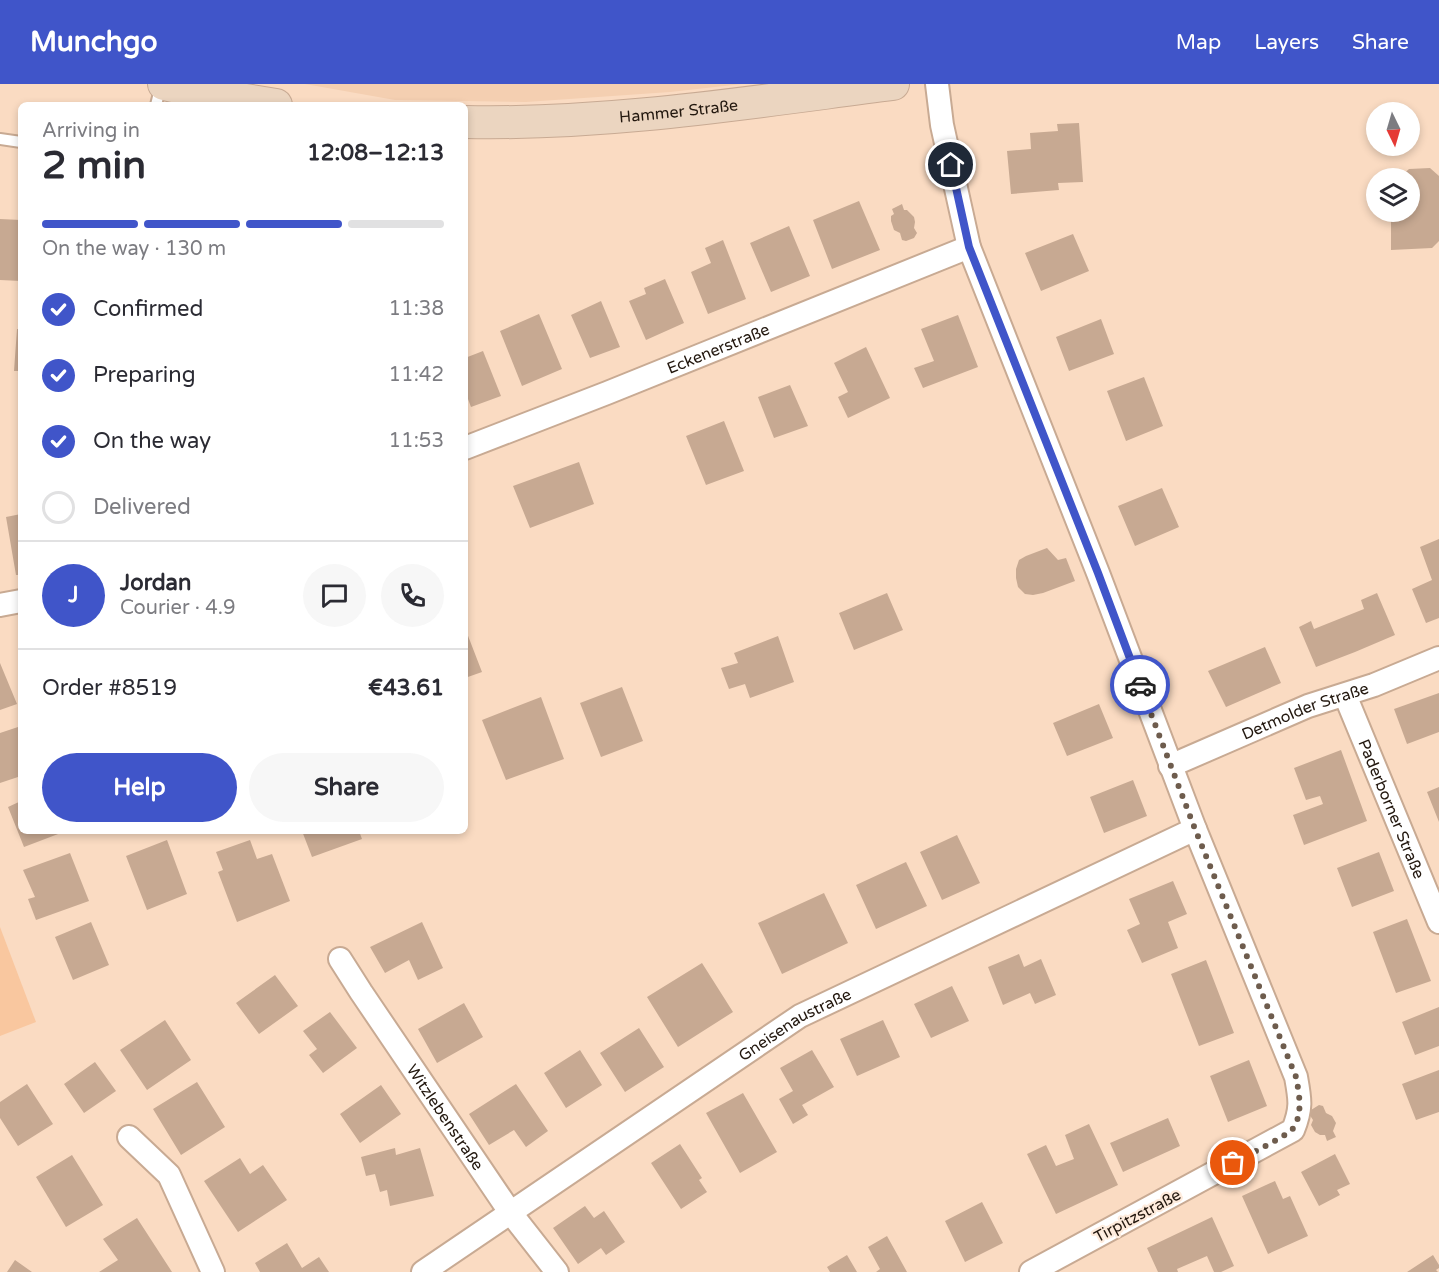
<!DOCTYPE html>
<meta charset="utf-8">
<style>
:root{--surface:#fff;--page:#f7f7f7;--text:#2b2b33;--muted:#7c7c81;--line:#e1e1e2;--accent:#4055c9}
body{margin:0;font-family:"Varela Round",sans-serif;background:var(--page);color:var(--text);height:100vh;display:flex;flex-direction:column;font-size:22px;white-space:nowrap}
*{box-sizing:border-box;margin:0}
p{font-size:20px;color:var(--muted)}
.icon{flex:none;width:33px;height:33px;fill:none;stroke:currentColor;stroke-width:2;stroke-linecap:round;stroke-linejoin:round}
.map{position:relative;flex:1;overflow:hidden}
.side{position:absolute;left:18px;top:18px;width:450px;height:732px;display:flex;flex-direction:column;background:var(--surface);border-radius:9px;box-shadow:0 3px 9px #0003}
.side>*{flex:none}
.needle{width:39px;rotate:175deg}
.buttons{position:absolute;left:1366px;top:18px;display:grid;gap:12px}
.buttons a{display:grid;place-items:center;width:54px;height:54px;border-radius:50%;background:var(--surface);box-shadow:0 3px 9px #0003;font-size:30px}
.pin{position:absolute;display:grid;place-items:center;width:51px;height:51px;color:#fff;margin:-26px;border:3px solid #fff;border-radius:50%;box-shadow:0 2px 6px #0007}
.courier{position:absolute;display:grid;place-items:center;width:60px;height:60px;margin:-30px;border:4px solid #4055c9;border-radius:50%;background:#fff;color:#222;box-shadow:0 2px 8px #0007}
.summary em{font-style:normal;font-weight:700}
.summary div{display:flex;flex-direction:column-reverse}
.summary{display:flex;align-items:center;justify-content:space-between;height:102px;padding:0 24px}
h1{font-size:39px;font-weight:700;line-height:45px}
.bar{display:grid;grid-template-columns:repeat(4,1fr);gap:9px 6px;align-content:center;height:72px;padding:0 24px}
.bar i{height:8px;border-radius:4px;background:var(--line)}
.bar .selected{background:var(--accent)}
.bar p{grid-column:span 4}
.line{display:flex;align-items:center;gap:15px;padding:0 24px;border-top:2px solid var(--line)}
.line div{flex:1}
.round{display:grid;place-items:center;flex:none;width:63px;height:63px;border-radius:32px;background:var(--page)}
ol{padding:0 24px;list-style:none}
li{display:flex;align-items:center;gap:18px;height:66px}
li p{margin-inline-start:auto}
li .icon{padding:6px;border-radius:50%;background:var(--accent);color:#fff;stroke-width:4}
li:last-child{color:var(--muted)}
li i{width:33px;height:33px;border:3px solid var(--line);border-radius:50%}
.primary-button{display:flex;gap:12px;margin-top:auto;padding:12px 24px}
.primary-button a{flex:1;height:69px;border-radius:36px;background:var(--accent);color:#fff;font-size:24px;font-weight:700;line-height:69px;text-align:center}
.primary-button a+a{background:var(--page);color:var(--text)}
header{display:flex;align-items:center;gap:36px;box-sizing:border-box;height:84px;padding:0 30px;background:var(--accent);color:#fff}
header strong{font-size:28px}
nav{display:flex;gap:33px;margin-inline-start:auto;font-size:21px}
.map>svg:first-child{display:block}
</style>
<header>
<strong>Munchgo</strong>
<nav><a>Map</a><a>Layers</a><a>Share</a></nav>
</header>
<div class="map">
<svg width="1439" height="1188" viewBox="0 0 1439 1188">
<rect width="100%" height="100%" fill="#fadbc2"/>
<!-- built -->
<path fill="#f4cfb1" d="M 305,0 L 742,0 L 670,8 L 526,18 L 395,16 Z"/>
<!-- green -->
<path fill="#f9c79f" d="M 0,843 L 36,938 L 0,952 Z"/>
<!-- building -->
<path fill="#c7a992" d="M 1079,39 L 1083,98 L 1058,99 L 1059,106 L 1011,110 L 1007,67 L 1031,65 L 1030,49 L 1058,47 L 1057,40 Z
M 1430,84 L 1439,92 L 1439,157 L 1432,164 L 1391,166 L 1391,128 L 1410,128 L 1410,94 L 1399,94 L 1409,85 Z
M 859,117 L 880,166 L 832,185 L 813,136 Z
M 902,120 L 904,126 L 907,126 L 914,133 L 915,138 L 914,144 L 917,149 L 914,154 L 906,157 L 902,156 L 900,149 L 894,146 L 891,137 L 891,132 L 894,130 L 892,125 Z
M 0,135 L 21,136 L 21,197 L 0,196 Z
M 789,142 L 810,192 L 771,208 L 750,159 Z
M 1073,150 L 1089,187 L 1041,207 L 1025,169 Z
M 723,156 L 746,215 L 708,230 L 691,188 L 711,179 L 705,164 Z
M 665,195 L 684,239 L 646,256 L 629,217 L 646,210 L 644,204 Z
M 601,217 L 620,263 L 590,274 L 571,231 Z
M 539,230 L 562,285 L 522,302 L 500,247 Z
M 958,231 L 978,283 L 923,304 L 914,284 L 934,277 L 921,245 Z
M 1101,235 L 1114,270 L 1069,287 L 1056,253 Z
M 17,245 L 21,245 L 21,287 L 14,287 Z
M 866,263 L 890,314 L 848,334 L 838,313 L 848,308 L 834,279 Z
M 483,267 L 501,312 L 471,323 L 465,307 L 465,274 Z
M 1144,293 L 1163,342 L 1126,357 L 1107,307 Z
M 790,301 L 808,342 L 774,354 L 758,313 Z
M 724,337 L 744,387 L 706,401 L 686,352 Z
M 579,378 L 594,420 L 530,444 L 513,402 Z
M 1162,404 L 1179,443 L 1135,462 L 1118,422 Z
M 21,430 L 21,491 L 16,491 L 6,433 Z
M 1439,455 L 1439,534 L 1426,539 L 1412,505 L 1432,496 L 1420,463 Z
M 1047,464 L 1058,476 L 1066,474 L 1075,497 L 1043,509 L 1033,511 L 1025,510 L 1018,503 L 1016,494 L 1016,485 L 1019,476 L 1026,472 Z
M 887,509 L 903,546 L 854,566 L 839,529 Z
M 1377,509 L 1395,551 L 1355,568 L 1316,583 L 1299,543 L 1311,537 L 1314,545 L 1364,525 L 1361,516 Z
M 465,544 L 482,588 L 465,594 Z
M 778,552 L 794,598 L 750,614 L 745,600 L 729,605 L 721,584 L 738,579 L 734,569 Z
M 1265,563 L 1281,599 L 1226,623 L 1208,587 Z
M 0,579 L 17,620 L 0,626 Z
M 622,603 L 643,657 L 601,673 L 580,619 Z
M 1439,609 L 1439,648 L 1407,660 L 1394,625 Z
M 541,613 L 564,675 L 506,696 L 482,636 Z
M 1099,620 L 1113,654 L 1067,672 L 1053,639 Z
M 21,642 L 21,692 L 0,699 L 0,649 Z
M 1341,666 L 1367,737 L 1304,761 L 1293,731 L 1323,720 L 1320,712 L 1306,716 L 1294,684 Z
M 1133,696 L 1147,732 L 1104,749 L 1090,713 Z
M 1439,703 L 1439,738 L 1427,708 Z
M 21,717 L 21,747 L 66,747 L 24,763 L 8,723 Z
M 302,747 L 359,747 L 362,755 L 312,773 Z
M 957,751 L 980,799 L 942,816 L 920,768 Z
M 167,756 L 187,810 L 147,826 L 126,772 Z
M 250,756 L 257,775 L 272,770 L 290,817 L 237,838 L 218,788 L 223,786 L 216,768 Z
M 1379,768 L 1394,807 L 1352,823 L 1337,784 Z
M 70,769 L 89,817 L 36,836 L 28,815 L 35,813 L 23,786 Z
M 906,778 L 927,822 L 876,845 L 856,801 Z
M 1173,797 L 1187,830 L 1168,838 L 1178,864 L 1142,879 L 1127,846 L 1140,840 L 1129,815 Z
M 824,809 L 848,859 L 782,890 L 758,839 Z
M 1407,835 L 1431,897 L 1396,909 L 1373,848 Z
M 91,838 L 109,881 L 73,896 L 55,853 Z
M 422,838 L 443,884 L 418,896 L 409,876 L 385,889 L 370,863 Z
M 1019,870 L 1024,883 L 1041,875 L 1056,911 L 1035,920 L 1030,909 L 1003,921 L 988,883 Z
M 1206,876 L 1234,949 L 1199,962 L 1171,890 Z
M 702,879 L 733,928 L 678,963 L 647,913 Z
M 275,891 L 298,922 L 259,950 L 236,919 Z
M 952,902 L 969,937 L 931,954 L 914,920 Z
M 464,919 L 483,953 L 437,979 L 418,945 Z
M 1439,923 L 1439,962 L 1415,971 L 1402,938 Z
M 330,928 L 357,964 L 323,989 L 309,971 L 317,965 L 303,947 Z
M 165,936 L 191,976 L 147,1006 L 120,966 Z
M 883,936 L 900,973 L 857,992 L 840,955 Z
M 639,944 L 664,983 L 625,1008 L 600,969 Z
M 580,966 L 602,1001 L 566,1024 L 544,989 Z
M 812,966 L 834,1003 L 802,1021 L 808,1031 L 793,1040 L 779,1015 L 793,1007 L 780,984 Z
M 1249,976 L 1267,1022 L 1228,1038 L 1210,992 Z
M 95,978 L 116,1007 L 84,1029 L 64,1000 Z
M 1439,986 L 1439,1028 L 1416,1036 L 1402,1000 Z
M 197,998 L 225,1043 L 181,1071 L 153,1025 Z
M 27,1000 L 53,1040 L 18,1062 L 0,1034 L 0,1018 Z
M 516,1000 L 548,1047 L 526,1063 L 514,1046 L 489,1061 L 469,1030 Z
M 381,1001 L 401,1030 L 360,1059 L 340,1030 Z
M 743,1009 L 777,1068 L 740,1089 L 706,1029 Z
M 1319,1021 L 1323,1022 L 1326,1029 L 1332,1032 L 1336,1039 L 1333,1047 L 1336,1053 L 1327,1057 L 1325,1051 L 1320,1051 L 1315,1048 L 1311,1041 L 1313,1036 L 1309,1030 L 1311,1026 Z
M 1168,1034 L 1180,1062 L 1123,1088 L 1110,1059 Z
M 1089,1040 L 1118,1101 L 1056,1130 L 1027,1070 L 1046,1061 L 1056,1082 L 1074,1075 L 1065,1051 Z
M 680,1060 L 702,1094 L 699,1096 L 707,1108 L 681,1125 L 651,1079 Z
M 395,1064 L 396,1071 L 420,1064 L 434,1112 L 390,1122 L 387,1106 L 380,1108 L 375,1090 L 366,1092 L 361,1073 Z
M 1335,1070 L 1350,1100 L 1337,1106 L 1340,1111 L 1319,1122 L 1301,1088 Z
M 72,1071 L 103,1121 L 66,1143 L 36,1093 Z
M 240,1074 L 250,1090 L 263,1081 L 287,1116 L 238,1148 L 204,1097 Z
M 1275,1097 L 1283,1115 L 1290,1112 L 1308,1152 L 1268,1170 L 1242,1112 Z
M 982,1118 L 1003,1159 L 965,1178 L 945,1137 Z
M 585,1122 L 594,1134 L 604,1127 L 625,1158 L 606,1171 L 601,1164 L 578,1180 L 553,1144 Z
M 1212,1133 L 1234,1182 L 1221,1188 L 1214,1188 L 1207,1172 L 1177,1185 L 1178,1188 L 1158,1188 L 1147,1164 Z
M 137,1134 L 172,1188 L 99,1188 L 118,1176 L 103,1155 Z
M 887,1152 L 907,1188 L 876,1188 L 880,1185 L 868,1163 Z
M 287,1159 L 302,1184 L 319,1173 L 329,1188 L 260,1188 L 255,1179 Z
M 847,1171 L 857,1188 L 830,1188 L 827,1183 Z
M 1433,1171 L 1439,1181 L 1439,1184 L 1436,1186 L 1438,1188 L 1407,1188 Z
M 15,1176 L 32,1188 L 7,1188 Z"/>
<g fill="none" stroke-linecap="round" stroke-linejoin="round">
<defs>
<path id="service" d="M 156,21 L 161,1
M 0,55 L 21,58"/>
<g id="minor">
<path d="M 937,0 L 942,41 L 969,163 L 1098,489 L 1195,745 L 1296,993 C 1300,1015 1302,1024 1293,1046 L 1031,1188"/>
<path id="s1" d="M 465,364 L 607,309 L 969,163"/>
<path d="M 0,521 L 21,517"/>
<path id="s2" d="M 1345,611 L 1439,838"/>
<path id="s3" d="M 1170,682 L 1308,622 L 1374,601 L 1439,574"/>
<path id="s4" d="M 340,875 L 361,908 L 510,1128 L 557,1188"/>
<path d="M 129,1053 L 169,1091 L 213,1188"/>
<path id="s5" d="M 423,1188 L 800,932 L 1195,745"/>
</g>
<g id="secondary">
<path d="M 164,0 L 203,9 L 276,21"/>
<path id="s6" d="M 465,38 C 608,41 751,18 893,0"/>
</g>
</defs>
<!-- service casing -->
<use href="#service" stroke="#c8aa93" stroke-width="14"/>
<!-- minor casing -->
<use href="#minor" stroke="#c8aa93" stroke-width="26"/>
<!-- secondary casing -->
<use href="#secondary" stroke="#c8aa93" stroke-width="34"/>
<!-- service -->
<use href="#service" stroke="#fff" stroke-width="10"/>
<!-- minor -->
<use href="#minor" stroke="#fff" stroke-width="22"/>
<!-- secondary -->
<use href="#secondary" stroke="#ebd5c0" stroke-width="32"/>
</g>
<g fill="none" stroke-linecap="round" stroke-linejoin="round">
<!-- done -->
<path stroke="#6e5c4d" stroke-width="6" stroke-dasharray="0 10.8" d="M 1140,601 L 1195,745 L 1296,993 C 1299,1009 1303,1028 1294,1043 C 1289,1052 1245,1072 1233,1079"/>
<!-- route -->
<path stroke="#4055c9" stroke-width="8" d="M 951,81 L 969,163 L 1098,489 L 1140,601"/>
</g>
<g text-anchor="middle" stroke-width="4.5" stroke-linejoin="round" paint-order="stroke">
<!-- street labels -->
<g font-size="16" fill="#22170e" stroke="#feebdc">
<text dy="6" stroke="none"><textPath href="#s6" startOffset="214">Hammer Straße</textPath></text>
<text dy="6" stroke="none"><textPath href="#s1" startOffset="272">Eckenerstraße</textPath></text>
<text dy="6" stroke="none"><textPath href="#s3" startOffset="146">Detmolder Straße</textPath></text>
<text dy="6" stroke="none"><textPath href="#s2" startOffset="123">Paderborner Straße</textPath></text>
<text dy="6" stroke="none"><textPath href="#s5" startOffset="447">Gneisenaustraße</textPath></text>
<text dy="6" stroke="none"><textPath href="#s4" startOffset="190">Witzlebenstraße</textPath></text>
<text transform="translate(1137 1131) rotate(-28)" y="6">Tirpitzstraße</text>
</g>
</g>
</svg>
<div class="buttons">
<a><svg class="needle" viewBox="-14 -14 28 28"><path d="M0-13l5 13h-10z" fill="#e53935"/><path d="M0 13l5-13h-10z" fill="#7c7c81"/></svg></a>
<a><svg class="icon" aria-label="layers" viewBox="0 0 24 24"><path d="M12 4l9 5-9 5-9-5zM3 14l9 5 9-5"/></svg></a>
</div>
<div class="pin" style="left:1233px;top:1079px;background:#ea580c"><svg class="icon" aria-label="bag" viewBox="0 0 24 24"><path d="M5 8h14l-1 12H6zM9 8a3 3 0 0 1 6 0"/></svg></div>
<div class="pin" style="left:951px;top:81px;background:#1f2937"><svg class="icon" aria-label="home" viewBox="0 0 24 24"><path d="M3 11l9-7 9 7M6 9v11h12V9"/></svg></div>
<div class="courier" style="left:1140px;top:601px"><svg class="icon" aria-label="car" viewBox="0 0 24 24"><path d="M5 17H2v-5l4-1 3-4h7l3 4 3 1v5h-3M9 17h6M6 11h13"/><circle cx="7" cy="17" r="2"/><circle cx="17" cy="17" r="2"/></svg></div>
<section class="side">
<div class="summary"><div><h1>2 min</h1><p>Arriving in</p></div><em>12:08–12:13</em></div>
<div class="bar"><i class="selected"></i><i class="selected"></i><i class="selected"></i><i></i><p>On the way · 130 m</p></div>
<ol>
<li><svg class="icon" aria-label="check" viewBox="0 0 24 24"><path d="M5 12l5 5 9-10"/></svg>Confirmed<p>11:38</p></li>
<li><svg class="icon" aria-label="check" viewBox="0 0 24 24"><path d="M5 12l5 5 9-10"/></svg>Preparing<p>11:42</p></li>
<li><svg class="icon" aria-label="check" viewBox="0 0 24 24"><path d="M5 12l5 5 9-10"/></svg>On the way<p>11:53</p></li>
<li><i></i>Delivered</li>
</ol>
<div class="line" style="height:108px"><b class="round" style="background:var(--accent);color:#fff">J</b><div><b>Jordan</b><p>Courier · 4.9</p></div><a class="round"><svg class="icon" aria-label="chat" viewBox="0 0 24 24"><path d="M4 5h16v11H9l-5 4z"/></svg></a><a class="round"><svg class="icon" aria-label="phone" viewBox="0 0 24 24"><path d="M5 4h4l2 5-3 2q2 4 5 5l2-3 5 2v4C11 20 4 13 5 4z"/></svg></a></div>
<div class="line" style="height:78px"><div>Order #8519</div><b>€43.61</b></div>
<div class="primary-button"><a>Help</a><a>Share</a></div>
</section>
</div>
